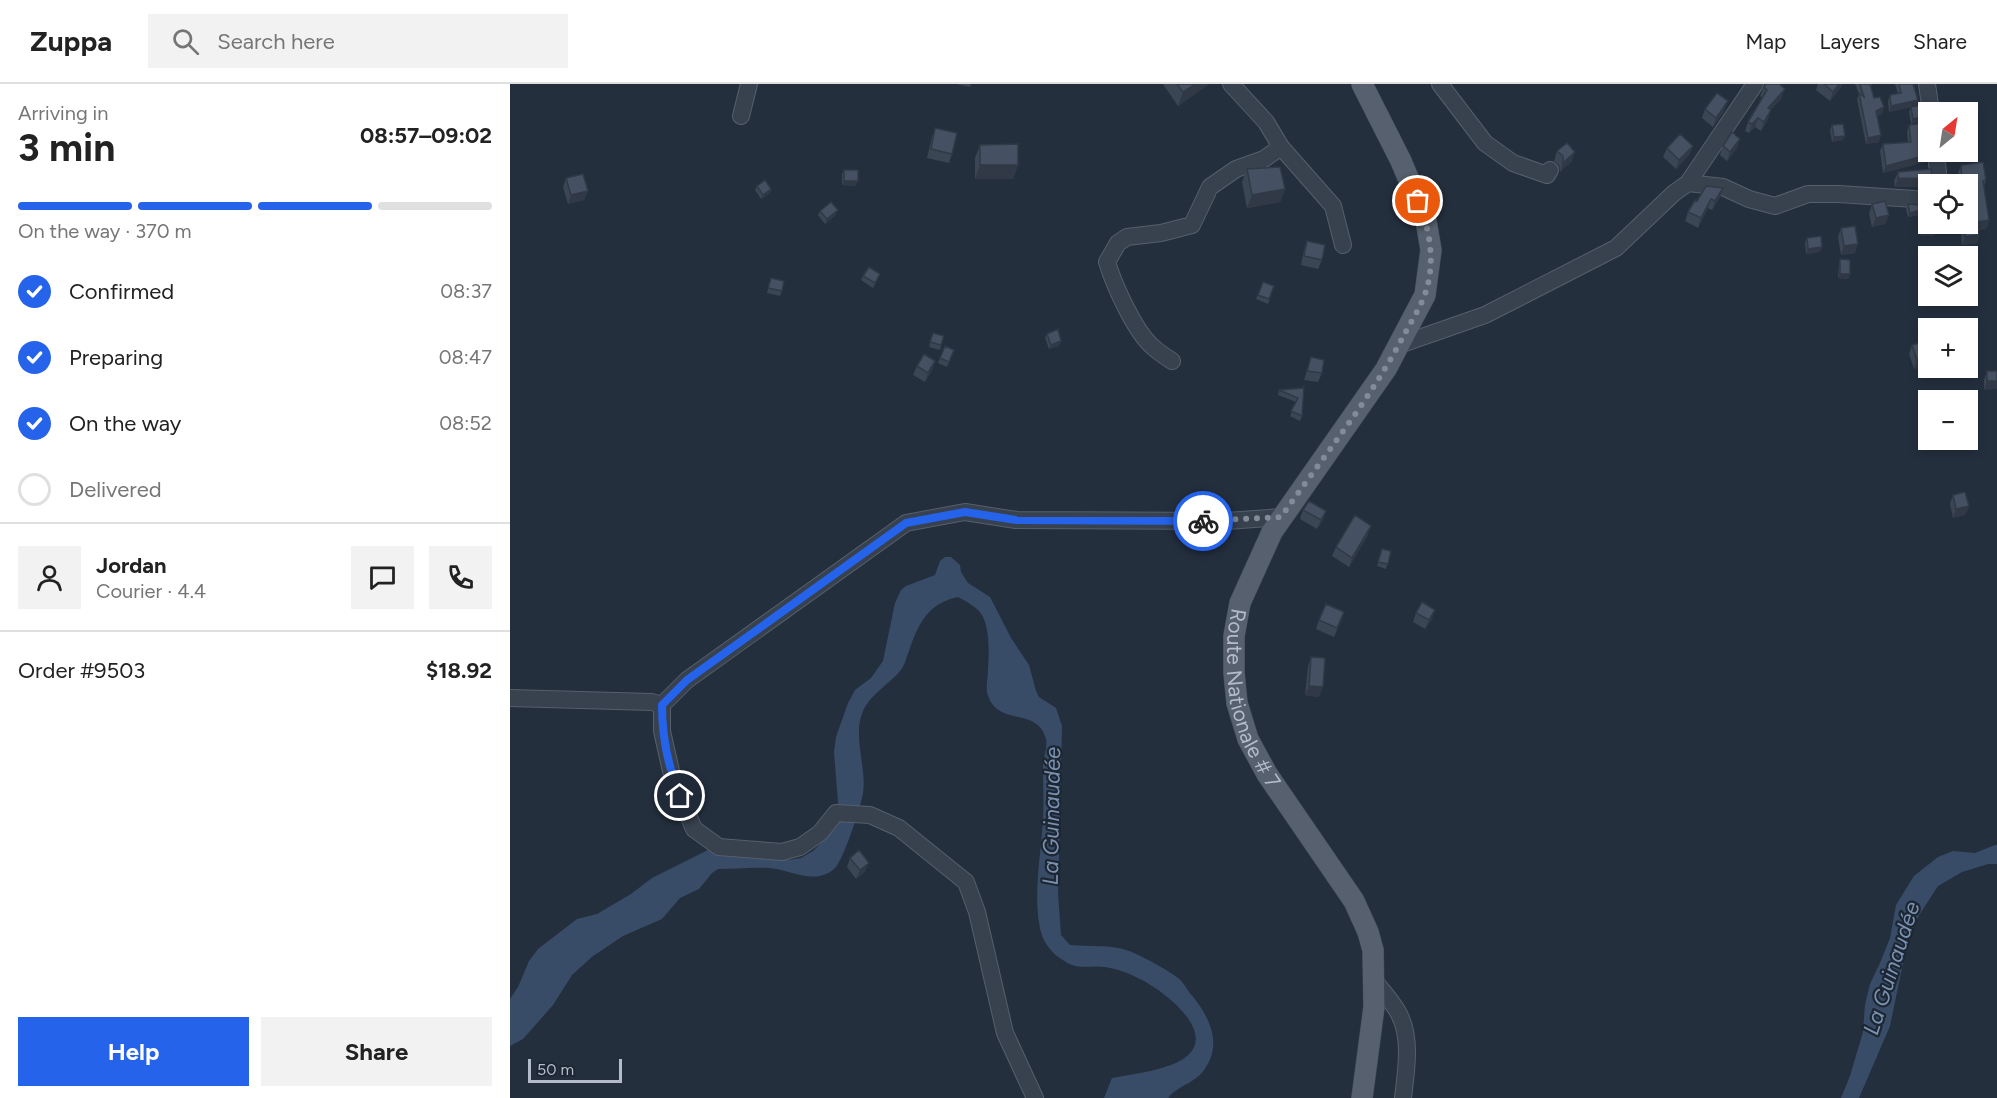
<!DOCTYPE html>
<meta charset="utf-8">
<style>
:root{--surface:#fff;--page:#f2f2f2;--text:#222;--muted:#767676;--line:#e0e0e0;--accent:#2563eb}
body{margin:0;font-family:Figtree,sans-serif;background:var(--page);color:var(--text);height:100vh;display:flex;flex-direction:column;font-size:22px;white-space:nowrap}
*{box-sizing:border-box;margin:0}
p{font-size:20px;color:var(--muted)}
.icon{flex:none;width:33px;height:33px;fill:none;stroke:currentColor;stroke-width:2;stroke-linecap:round;stroke-linejoin:round}
.map{position:relative;flex:1;overflow:hidden}
.details{display:flex;flex-direction:column;background:var(--surface);width:510px}
.details>*{flex:none}
.needle{width:39px;rotate:30deg}
.fabs{position:absolute;left:1408px;top:18px;display:grid;gap:12px}
.fabs a{display:grid;place-items:center;width:60px;height:60px;border-radius:0px;background:var(--surface);box-shadow:0 3px 9px #0003;font-size:30px}
.scale{position:absolute;left:18px;bottom:15px;width:94px;box-sizing:border-box;padding-left:6px;border:3px solid #b4bcc9;border-top:0;font-size:16px;line-height:21px;white-space:nowrap;color:#b4bcc9;-webkit-text-stroke:4px #1d2633;paint-order:stroke}
.pin{position:absolute;display:grid;place-items:center;width:51px;height:51px;color:#fff;margin:-26px;border:3px solid #fff;border-radius:50%;box-shadow:0 2px 6px #0007}
.courier{position:absolute;display:grid;place-items:center;width:60px;height:60px;margin:-30px;border:4px solid #2563eb;border-radius:50%;background:#fff;color:#222;box-shadow:0 2px 8px #0007}
.summary em{font-style:normal;font-weight:700}
.summary div{display:flex;flex-direction:column-reverse}
.summary{display:flex;align-items:center;justify-content:space-between;height:102px;padding:0 18px}
h1{font-size:39px;font-weight:700;line-height:45px}
.bar{display:grid;grid-template-columns:repeat(4,1fr);gap:9px 6px;align-content:center;height:72px;padding:0 18px}
.bar i{height:8px;border-radius:4px;background:var(--line)}
.bar .active{background:var(--accent)}
.bar p{grid-column:span 4}
.line{display:flex;align-items:center;gap:15px;padding:0 18px;border-top:2px solid var(--line)}
.line div{flex:1}
.round{display:grid;place-items:center;flex:none;width:63px;height:63px;border-radius:0px;background:var(--page)}
ol{padding:0 18px;list-style:none}
li{display:flex;align-items:center;gap:18px;height:66px}
li p{margin-inline-start:auto}
li .icon{padding:6px;border-radius:50%;background:var(--accent);color:#fff;stroke-width:4}
li:last-child{color:var(--muted)}
li i{width:33px;height:33px;border:3px solid var(--line);border-radius:50%}
.button{display:flex;gap:12px;margin-top:auto;padding:12px 18px}
.button a{flex:1;height:69px;border-radius:0px;background:var(--accent);color:#fff;font-size:24px;font-weight:700;line-height:69px;text-align:center}
.button a+a{background:var(--page);color:var(--text)}
header{display:flex;align-items:center;gap:36px;box-sizing:border-box;height:84px;padding:0 30px;background:var(--surface);border-bottom:2px solid var(--line)}
header strong{font-size:28px}
nav{display:flex;gap:33px;margin-inline-start:auto;font-size:21px}
.search{width:420px;height:54px;background:var(--page);display:flex;align-items:center;gap:15px;box-sizing:border-box;padding:0 21px;border-radius:0px;color:var(--muted);font-size:22px}
main{display:flex;flex:1;min-height:0}
.map>svg:first-child{display:block}
</style>
<header>
<strong>Zuppa</strong>
<div class="search"><svg class="icon" aria-label="search" viewBox="0 0 24 24"><circle cx="10" cy="10" r="6"/><path d="M15 15l6 6"/></svg>Search here</div>
<nav><a>Map</a><a>Layers</a><a>Share</a></nav>
</header>
<main>
<section class="details">
<div class="summary"><div><h1>3 min</h1><p>Arriving in</p></div><em>08:57–09:02</em></div>
<div class="bar"><i class="active"></i><i class="active"></i><i class="active"></i><i></i><p>On the way · 370 m</p></div>
<ol>
<li><svg class="icon" aria-label="check" viewBox="0 0 24 24"><path d="M5 12l5 5 9-10"/></svg>Confirmed<p>08:37</p></li>
<li><svg class="icon" aria-label="check" viewBox="0 0 24 24"><path d="M5 12l5 5 9-10"/></svg>Preparing<p>08:47</p></li>
<li><svg class="icon" aria-label="check" viewBox="0 0 24 24"><path d="M5 12l5 5 9-10"/></svg>On the way<p>08:52</p></li>
<li><i></i>Delivered</li>
</ol>
<div class="line" style="height:108px"><a class="round"><svg class="icon" aria-label="person" viewBox="0 0 24 24"><circle cx="12" cy="8" r="4"/><path d="M4 21q1-7 8-7t8 7"/></svg></a><div><b>Jordan</b><p>Courier · 4.4</p></div><a class="round"><svg class="icon" aria-label="chat" viewBox="0 0 24 24"><path d="M4 5h16v11H9l-5 4z"/></svg></a><a class="round"><svg class="icon" aria-label="phone" viewBox="0 0 24 24"><path d="M5 4h4l2 5-3 2q2 4 5 5l2-3 5 2v4C11 20 4 13 5 4z"/></svg></a></div>
<div class="line" style="height:78px"><div>Order #9503</div><b>$18.92</b></div>
<div class="button"><a>Help</a><a>Share</a></div>
</section>
<div class="map">
<svg width="1487" height="1014" viewBox="0 0 1487 1014">
<rect width="100%" height="100%" fill="#242f3e"/>
<!-- water -->
<path fill="#394c67" d="M 435,473 L 441,473 L 450,481 L 451,488 L 458,499 L 480,513 L 501,554 L 519,581 L 526,607 L 529,613 L 546,624 L 552,642 L 548,810 L 551,851 L 560,861 C 579,863 601,860 619,867 C 630,871 658,886 668,894 C 672,897 676,903 679,908 C 697,929 713,956 696,983 C 686,1000 669,1000 658,1014 L 594,1014 L 602,994 C 623,990 659,986 676,973 C 709,947 650,904 628,894 C 619,889 604,884 594,883 C 583,881 573,885 562,881 C 549,875 539,867 533,854 C 521,822 531,771 533,737 C 534,719 533,700 533,682 C 533,674 538,664 536,655 C 527,621 486,645 477,608 C 476,601 478,593 478,586 C 479,569 481,537 467,525 C 461,520 454,516 448,513 C 418,519 408,540 399,567 C 396,573 395,582 390,587 C 379,600 360,611 353,627 C 342,652 357,683 353,709 C 351,722 333,778 324,785 C 305,802 279,785 258,784 C 242,783 225,785 208,785 L 202,789 L 189,805 L 170,814 L 152,835 L 113,852 L 83,872 L 62,891 L 43,921 L 13,955 L 0,962 L 0,915 L 8,903 L 19,877 L 28,865 L 67,835 L 87,830 L 121,810 L 142,794 L 198,766 L 225,771 L 256,771 L 278,776 L 291,774 L 303,767 L 318,752 L 322,746 L 328,718 L 324,668 L 326,653 L 338,619 L 345,606 L 361,594 L 373,577 L 385,519 L 391,506 L 396,502 L 425,491 L 430,477 Z
M 1485,761 L 1487,761 L 1487,780 L 1478,780 L 1452,788 L 1428,802 L 1406,836 L 1398,855 L 1380,942 L 1349,1014 L 1331,1014 L 1340,992 L 1353,948 L 1355,921 L 1360,900 L 1370,879 L 1380,854 L 1386,821 L 1404,792 L 1428,773 L 1443,767 L 1465,769 Z"/>
<g fill="none" stroke-linecap="round" stroke-linejoin="round">
<defs>
<path id="minor" d="M 721,0 L 756,38 L 771,63 L 823,122 L 833,161
M 930,0 L 975,59 L 1003,79 L 1037,91 L 1040,86
M 1417,0 L 1421,28
M 231,32 L 239,0
M 1426,68 L 1429,100
M 1178,99 L 1213,103 L 1239,115 L 1265,122 L 1298,110 L 1329,110 L 1419,116
M 889,261 L 975,231 L 1106,164 L 1164,109 L 1178,99 L 1245,0
M 662,277 C 656,273 648,268 643,263 C 625,248 604,201 597,178 L 608,159 L 617,153 L 651,149 L 682,141 L 700,103 L 726,85 L 754,75 L 771,63
M 0,614 L 142,618 L 152,621
M 864,896 C 872,907 883,918 889,930 C 902,955 896,987 893,1014
M 525,1014 L 495,949 L 467,828 L 456,798 L 389,744 L 360,731 L 326,729 L 310,749 L 290,763 L 272,768 L 209,763 L 184,745 L 163,696 L 152,647 L 152,621 L 177,596 L 396,439 L 455,428 L 506,436 L 717,437 L 771,433"/>
<g id="major">
<path id="s1" d="M 852,0 L 891,77 L 916,137 L 921,166 L 915,211 L 876,285 L 762,448 L 730,519 L 724,552 L 724,589 L 727,619 L 738,655 L 757,690 L 844,817 L 858,848 L 863,866 L 864,923 L 852,1014"/>
</g>
</defs>
<!-- minor casing -->
<use href="#minor" stroke="#565f6c" stroke-width="18"/>
<!-- major casing -->
<use href="#major" stroke="#414a57" stroke-width="22"/>
<!-- minor -->
<use href="#minor" stroke="#38414e" stroke-width="16"/>
<!-- major -->
<use href="#major" stroke="#56606e" stroke-width="21"/>
</g>
<!-- wall -->
<path fill="#3b4654" d="M 446,0 L 461,0 L 460,3 Z
M 653,0 L 699,0 L 668,22 Z
M 1308,0 L 1332,0 L 1331,3 L 1320,17 L 1306,6 Z
M 1345,0 L 1362,0 L 1361,2 L 1364,14 L 1372,30 L 1367,32 L 1369,58 L 1356,60 L 1347,15 L 1349,10 Z
M 1385,0 L 1407,0 L 1403,0 L 1408,16 L 1406,22 L 1415,32 L 1413,37 L 1401,40 L 1399,28 L 1401,23 L 1379,28 L 1378,17 L 1380,11 L 1388,10 Z
M 1254,3 L 1271,15 L 1261,25 L 1258,35 L 1251,47 L 1245,43 L 1239,49 L 1235,47 L 1238,38 L 1253,14 L 1250,12 Z
M 1195,25 L 1214,27 L 1203,43 L 1192,34 Z
M 1322,41 L 1333,56 L 1322,58 L 1320,46 Z
M 1399,41 L 1414,78 L 1373,89 L 1370,67 L 1373,60 L 1398,58 L 1397,48 Z
M 425,44 L 442,70 L 439,79 L 417,74 L 422,53 Z
M 470,61 L 508,81 L 503,95 L 465,95 L 465,74 Z
M 1183,62 L 1179,71 L 1166,85 L 1153,73 L 1157,64 Z
M 1213,62 L 1227,64 L 1217,77 L 1210,71 Z
M 1047,67 L 1062,77 L 1050,88 L 1049,81 L 1044,77 Z
M 1451,81 L 1476,96 L 1474,102 L 1477,144 L 1469,146 L 1469,151 L 1467,159 L 1452,161 L 1450,140 L 1458,140 L 1458,100 L 1449,100 L 1448,89 Z
M 737,85 L 775,105 L 770,118 L 737,124 L 732,98 Z
M 334,86 L 346,102 L 332,101 L 332,90 Z
M 1388,88 L 1419,100 L 1419,103 L 1385,103 L 1384,97 Z
M 56,94 L 78,107 L 74,116 L 58,120 L 53,103 Z
M 247,102 L 261,105 L 260,109 L 251,115 L 245,106 Z
M 1213,104 L 1210,113 L 1202,126 L 1198,124 L 1188,144 L 1175,137 L 1178,128 L 1187,117 Z
M 1362,120 L 1379,131 L 1375,140 L 1362,143 L 1359,130 Z
M 1398,120 L 1410,131 L 1398,133 L 1396,125 Z
M 310,127 L 326,131 L 315,140 L 308,131 Z
M 1414,129 L 1427,143 L 1424,152 L 1411,152 L 1411,138 Z
M 1331,144 L 1345,169 L 1331,171 L 1328,153 Z
M 1297,154 L 1312,163 L 1310,168 L 1296,170 L 1295,158 Z
M 797,157 L 812,176 L 808,185 L 791,181 L 794,166 Z
M 1419,173 L 1419,191 L 1413,193 L 1410,179 L 1411,175 Z
M 1330,175 L 1340,190 L 1338,195 L 1328,194 L 1329,180 Z
M 370,190 L 363,204 L 351,196 L 353,192 Z
M 261,194 L 272,207 L 270,212 L 257,209 Z
M 753,198 L 764,202 L 758,220 L 746,215 Z
M 423,249 L 434,252 L 430,266 L 419,263 Z
M 537,250 L 551,257 L 549,262 L 539,265 L 535,254 Z
M 1402,261 L 1419,269 L 1419,275 L 1417,281 L 1404,285 L 1399,270 Z
M 435,262 L 444,266 L 437,283 L 428,279 Z
M 801,273 L 812,289 L 808,298 L 794,296 Z
M 425,277 L 422,286 L 415,298 L 403,291 L 407,282 Z
M 1477,287 L 1487,287 L 1474,306 L 1474,296 Z
M 793,304 L 792,332 L 790,337 L 780,332 L 786,318 L 768,311 L 769,306 Z
M 1443,411 L 1459,422 L 1455,431 L 1443,434 L 1440,420 Z
M 793,426 L 816,427 L 813,436 L 807,445 L 790,435 Z
M 858,451 L 839,483 L 822,472 L 826,463 Z
M 872,465 L 881,467 L 876,485 L 867,482 Z
M 906,529 L 922,535 L 915,545 L 903,538 Z
M 809,536 L 831,537 L 824,553 L 806,545 Z
M 801,573 L 809,613 L 795,611 L 798,582 Z
M 340,774 L 355,788 L 346,795 L 337,783 Z"/>
<!-- shaded-wall -->
<path fill="#303945" d="M 685,0 L 699,0 L 668,22 L 673,8 Z
M 1329,0 L 1332,0 L 1331,3 L 1320,17 L 1323,8 Z
M 1275,5 L 1271,15 L 1254,33 L 1258,24 Z
M 1408,16 L 1406,22 L 1379,28 L 1381,22 Z
M 1218,17 L 1214,27 L 1203,43 L 1206,34 Z
M 1374,23 L 1372,30 L 1363,34 L 1366,27 Z
M 1261,26 L 1258,35 L 1251,47 L 1254,38 Z
M 1415,32 L 1413,37 L 1401,40 L 1403,35 Z
M 1248,34 L 1245,43 L 1239,49 L 1242,40 Z
M 1371,51 L 1369,58 L 1356,60 L 1358,54 Z
M 1335,52 L 1333,56 L 1322,58 L 1324,53 Z
M 1230,55 L 1227,64 L 1217,77 L 1220,68 Z
M 1183,62 L 1179,71 L 1166,85 L 1169,76 Z
M 1065,68 L 1062,77 L 1050,88 L 1053,79 Z
M 1417,71 L 1414,78 L 1373,89 L 1376,82 Z
M 470,81 L 508,81 L 503,95 L 465,95 Z
M 1388,94 L 1422,95 L 1420,100 L 1419,100 L 1419,103 L 1385,103 Z
M 1452,95 L 1457,95 L 1455,100 L 1450,100 Z
M 334,97 L 348,97 L 346,102 L 332,101 Z
M 1213,104 L 1210,113 L 1202,126 L 1205,117 Z
M 261,105 L 260,109 L 251,115 L 253,111 Z
M 775,105 L 770,118 L 737,124 L 742,111 Z
M 78,107 L 74,116 L 58,120 L 61,111 Z
M 1201,115 L 1198,124 L 1188,144 L 1191,134 Z
M 328,126 L 326,131 L 315,140 L 317,135 Z
M 1411,126 L 1410,131 L 1398,133 L 1400,129 Z
M 1379,131 L 1375,140 L 1362,143 L 1366,134 Z
M 1479,136 L 1477,144 L 1464,146 L 1467,138 Z
M 1415,143 L 1427,143 L 1424,152 L 1411,152 Z
M 1469,151 L 1467,159 L 1452,161 L 1455,153 Z
M 1348,160 L 1345,169 L 1331,171 L 1334,162 Z
M 1312,163 L 1310,168 L 1296,170 L 1298,165 Z
M 1419,187 L 1419,191 L 1413,193 L 1414,188 Z
M 1330,190 L 1340,190 L 1338,195 L 1328,194 Z
M 551,257 L 549,262 L 539,265 L 541,261 Z
M 1419,272 L 1417,281 L 1404,285 L 1407,276 Z
M 425,277 L 422,286 L 415,298 L 418,289 Z
M 1477,297 L 1487,297 L 1487,305 L 1474,306 Z
M 1459,422 L 1455,431 L 1443,434 L 1446,425 Z
M 816,427 L 813,436 L 807,445 L 811,436 Z
M 861,442 L 858,451 L 839,483 L 842,474 Z
M 925,526 L 922,535 L 915,545 L 919,536 Z
M 799,602 L 813,603 L 809,613 L 795,611 Z
M 359,779 L 355,788 L 346,795 L 350,786 Z"/>
<!-- building -->
<path fill="#455162" stroke="#303945" stroke-width="1.5" d="M 667,0 L 685,0 L 673,8 Z
M 1256,0 L 1269,0 L 1275,5 L 1258,24 L 1261,26 L 1254,38 L 1248,34 L 1242,40 L 1238,38 L 1257,6 L 1254,3 Z
M 1314,0 L 1329,0 L 1323,8 Z
M 1350,0 L 1360,0 L 1364,14 L 1370,13 L 1374,23 L 1366,27 L 1371,51 L 1358,54 L 1349,9 L 1354,13 Z
M 1389,0 L 1403,0 L 1408,16 L 1381,22 L 1380,11 L 1391,9 Z
M 1207,9 L 1218,17 L 1206,34 L 1195,25 Z
M 1412,21 L 1415,32 L 1403,35 L 1401,23 Z
M 1413,39 L 1415,63 L 1417,63 L 1417,71 L 1376,82 L 1373,60 L 1401,58 L 1399,41 Z
M 1333,40 L 1335,52 L 1324,53 L 1322,41 Z
M 425,44 L 447,49 L 442,70 L 421,65 Z
M 1222,48 L 1230,55 L 1220,68 L 1213,62 Z
M 1170,50 L 1183,62 L 1169,76 L 1157,64 Z
M 1057,59 L 1065,68 L 1053,79 L 1053,72 L 1047,67 Z
M 508,60 L 508,81 L 470,81 L 470,61 Z
M 1473,78 L 1476,96 L 1473,97 L 1479,136 L 1467,138 L 1469,151 L 1455,153 L 1454,140 L 1458,140 L 1458,100 L 1457,100 L 1457,95 L 1452,95 L 1451,81 Z
M 770,83 L 775,105 L 742,111 L 737,85 Z
M 1421,85 L 1422,95 L 1388,94 L 1388,88 Z
M 334,86 L 348,86 L 348,97 L 334,97 Z
M 73,90 L 78,107 L 61,111 L 56,94 Z
M 255,96 L 261,105 L 253,111 L 247,102 Z
M 1196,102 L 1213,104 L 1205,117 L 1201,115 L 1191,134 L 1178,128 L 1185,116 L 1187,117 Z
M 1375,117 L 1379,131 L 1366,134 L 1362,120 Z
M 321,118 L 328,126 L 317,135 L 310,127 Z
M 1398,120 L 1410,121 L 1411,126 L 1400,129 Z
M 1419,128 L 1419,140 L 1427,140 L 1427,143 L 1415,143 L 1414,129 Z
M 1345,142 L 1348,160 L 1334,162 L 1331,144 Z
M 1311,152 L 1312,163 L 1298,165 L 1297,154 Z
M 797,157 L 815,161 L 812,176 L 794,172 Z
M 1419,173 L 1419,187 L 1414,188 L 1411,175 Z
M 1330,175 L 1340,176 L 1340,190 L 1330,190 Z
M 359,183 L 370,190 L 365,199 L 353,192 Z
M 261,194 L 274,197 L 272,207 L 258,204 Z
M 753,198 L 764,202 L 759,215 L 748,211 Z
M 548,245 L 551,257 L 541,261 L 537,250 Z
M 423,249 L 434,252 L 431,261 L 420,258 Z
M 1415,257 L 1419,269 L 1419,272 L 1407,276 L 1402,261 Z
M 435,262 L 444,266 L 439,278 L 430,274 Z
M 414,270 L 425,277 L 418,289 L 407,282 Z
M 801,273 L 814,276 L 812,289 L 797,287 Z
M 1477,287 L 1487,287 L 1487,297 L 1477,297 Z
M 794,302 L 792,332 L 781,327 L 788,314 L 769,306 L 793,304 Z
M 1455,408 L 1459,422 L 1446,425 L 1443,411 Z
M 799,417 L 816,427 L 811,436 L 793,426 Z
M 845,431 L 861,442 L 842,474 L 826,463 Z
M 872,465 L 881,467 L 878,480 L 868,478 Z
M 912,518 L 925,526 L 919,536 L 906,529 Z
M 816,520 L 834,528 L 827,544 L 809,536 Z
M 801,573 L 815,574 L 813,603 L 799,602 Z
M 349,766 L 359,779 L 350,786 L 340,774 Z"/>
<g fill="none" stroke-linecap="round" stroke-linejoin="round">
<!-- done -->
<path stroke="#828b98" stroke-width="6" stroke-dasharray="0 10.8" d="M 693,437 L 771,433 C 813,373 860,316 894,251 C 901,238 910,224 915,210 C 926,179 920,146 908,117"/>
<!-- route -->
<path stroke="#2563eb" stroke-width="8" d="M 170,712 C 158,683 152,652 152,621 L 177,596 L 396,439 L 455,428 L 506,436 L 693,437"/>
</g>
<g text-anchor="middle" stroke-width="4.5" stroke-linejoin="round" paint-order="stroke">
<!-- street labels -->
<g font-size="21" fill="#b4bcc9" stroke="#1d2633">
<text dy="7" stroke="none"><textPath href="#s1" startOffset="686">Route Nationale # 7</textPath></text>
</g>
<!-- water labels -->
<g font-size="22" font-style="italic" fill="#7c92b1" stroke="#1d2633">
<text transform="translate(541 732) rotate(-89)" y="8">La Guinaudée</text>
<text transform="translate(1381 884) rotate(-72)" y="8">La Guinaudée</text>
</g>
</g>
</svg>
<div class="fabs">
<a><svg class="needle" viewBox="-14 -14 28 28"><path d="M0-13l5 13h-10z" fill="#e53935"/><path d="M0 13l5-13h-10z" fill="#767676"/></svg></a>
<a><svg class="icon" aria-label="locate" viewBox="0 0 24 24"><circle cx="12" cy="12" r="6"/><path d="M12 2v4M12 18v4M2 12h4M18 12h4"/></svg></a>
<a><svg class="icon" aria-label="layers" viewBox="0 0 24 24"><path d="M12 4l9 5-9 5-9-5zM3 14l9 5 9-5"/></svg></a>
<a>+</a>
<a>−</a>
</div>
<div class="scale">50 m</div>
<div class="pin" style="left:908px;top:117px;background:#ea580c"><svg class="icon" aria-label="bag" viewBox="0 0 24 24"><path d="M5 8h14l-1 12H6zM9 8a3 3 0 0 1 6 0"/></svg></div>
<div class="pin" style="left:170px;top:712px;background:#1f2937"><svg class="icon" aria-label="home" viewBox="0 0 24 24"><path d="M3 11l9-7 9 7M6 9v11h12V9"/></svg></div>
<div class="courier" style="left:693px;top:437px"><svg class="icon" aria-label="bike" viewBox="0 0 24 24"><circle cx="6" cy="16" r="4"/><circle cx="18" cy="16" r="4"/><path d="M6 16l4-8h5l3 8M10 8l3 8H6M13 5h3"/></svg></div>
</div>
</main>
